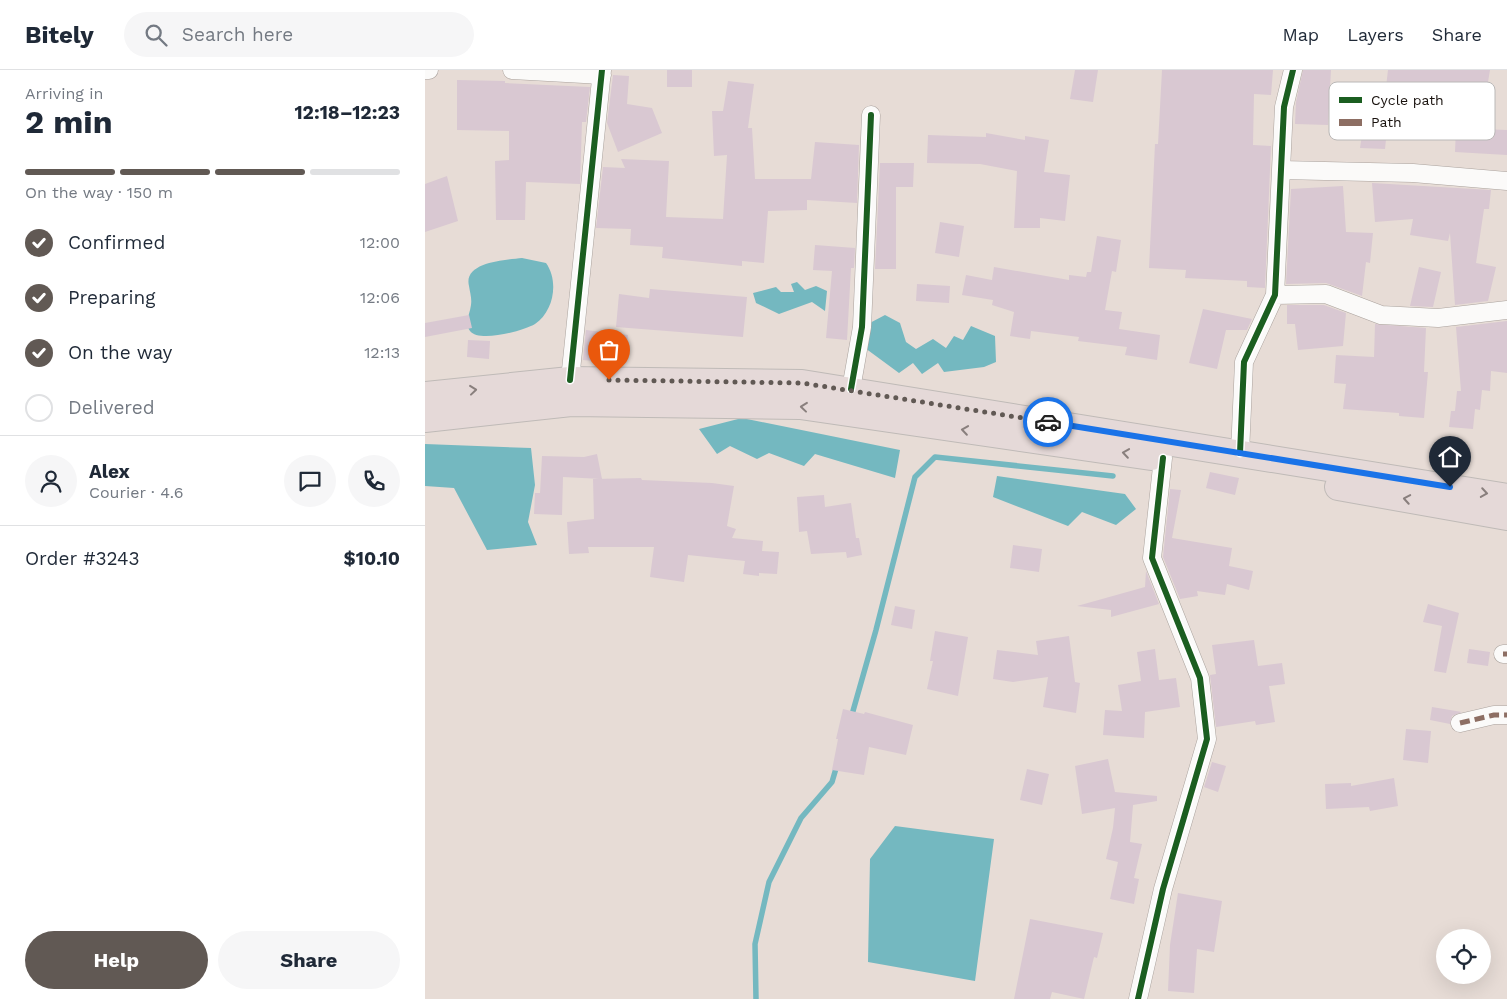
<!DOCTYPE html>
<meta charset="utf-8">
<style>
:root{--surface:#fff;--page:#f6f6f7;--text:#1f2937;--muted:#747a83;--line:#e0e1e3;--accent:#615954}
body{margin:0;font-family:"Work Sans",sans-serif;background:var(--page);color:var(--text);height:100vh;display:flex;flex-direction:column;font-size:19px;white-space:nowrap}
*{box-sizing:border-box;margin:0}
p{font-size:16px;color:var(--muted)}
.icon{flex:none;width:28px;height:28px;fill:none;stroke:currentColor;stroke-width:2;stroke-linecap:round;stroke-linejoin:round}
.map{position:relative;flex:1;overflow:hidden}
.details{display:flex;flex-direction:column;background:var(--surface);width:425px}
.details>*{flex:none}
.fabs{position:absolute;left:1011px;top:859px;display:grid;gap:10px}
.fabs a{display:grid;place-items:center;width:55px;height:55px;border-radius:50%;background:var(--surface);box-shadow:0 5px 20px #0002;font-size:25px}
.pin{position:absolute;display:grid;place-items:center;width:42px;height:42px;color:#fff;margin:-51px -21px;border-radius:50% 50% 50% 0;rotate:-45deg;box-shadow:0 0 5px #0007}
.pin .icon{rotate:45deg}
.courier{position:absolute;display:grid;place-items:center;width:50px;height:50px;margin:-25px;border:4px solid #1a73e8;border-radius:50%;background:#fff;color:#222;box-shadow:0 1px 6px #0007}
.summary em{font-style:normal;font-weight:700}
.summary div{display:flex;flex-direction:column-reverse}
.summary{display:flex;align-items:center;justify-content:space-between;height:85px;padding:0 25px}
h1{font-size:32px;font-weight:700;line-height:38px}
.bar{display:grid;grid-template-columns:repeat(4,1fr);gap:8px 5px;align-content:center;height:60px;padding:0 25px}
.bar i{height:6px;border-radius:4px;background:var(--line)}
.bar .selected{background:var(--accent)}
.bar p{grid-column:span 4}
.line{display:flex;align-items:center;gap:12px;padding:0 25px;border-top:1px solid var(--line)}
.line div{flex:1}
.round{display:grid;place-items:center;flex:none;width:52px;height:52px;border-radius:26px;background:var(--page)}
ol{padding:0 25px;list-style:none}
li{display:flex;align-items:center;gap:15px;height:55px}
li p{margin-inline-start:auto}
li .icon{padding:5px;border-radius:50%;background:var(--accent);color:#fff;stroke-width:4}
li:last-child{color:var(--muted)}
li i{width:28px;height:28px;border:2px solid var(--line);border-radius:50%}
.primary-button{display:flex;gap:10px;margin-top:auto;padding:10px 25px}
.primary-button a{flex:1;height:58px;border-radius:30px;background:var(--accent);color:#fff;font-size:20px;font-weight:700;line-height:58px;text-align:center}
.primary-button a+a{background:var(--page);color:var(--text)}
header{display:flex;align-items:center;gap:30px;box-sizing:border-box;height:70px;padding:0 25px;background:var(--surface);border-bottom:1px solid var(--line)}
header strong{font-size:24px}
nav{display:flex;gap:28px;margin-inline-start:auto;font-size:18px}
.search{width:350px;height:45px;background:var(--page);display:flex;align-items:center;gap:12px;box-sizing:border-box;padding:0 18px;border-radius:28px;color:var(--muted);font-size:19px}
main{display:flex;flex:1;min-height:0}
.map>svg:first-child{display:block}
</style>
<header>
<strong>Bitely</strong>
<div class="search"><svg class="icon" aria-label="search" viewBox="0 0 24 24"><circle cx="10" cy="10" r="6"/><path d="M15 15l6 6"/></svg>Search here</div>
<nav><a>Map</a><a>Layers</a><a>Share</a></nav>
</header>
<main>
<section class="details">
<div class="summary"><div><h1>2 min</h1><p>Arriving in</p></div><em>12:18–12:23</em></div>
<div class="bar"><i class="selected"></i><i class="selected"></i><i class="selected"></i><i></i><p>On the way · 150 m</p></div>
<ol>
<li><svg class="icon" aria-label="check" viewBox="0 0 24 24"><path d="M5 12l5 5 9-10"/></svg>Confirmed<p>12:00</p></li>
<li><svg class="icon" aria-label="check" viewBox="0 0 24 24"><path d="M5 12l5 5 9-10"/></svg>Preparing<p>12:06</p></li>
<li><svg class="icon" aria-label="check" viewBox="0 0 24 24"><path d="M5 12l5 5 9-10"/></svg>On the way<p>12:13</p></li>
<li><i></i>Delivered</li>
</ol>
<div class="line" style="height:90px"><a class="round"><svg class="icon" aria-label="person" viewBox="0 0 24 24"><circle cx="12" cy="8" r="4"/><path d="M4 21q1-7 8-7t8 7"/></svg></a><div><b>Alex</b><p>Courier · 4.6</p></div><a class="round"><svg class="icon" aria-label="chat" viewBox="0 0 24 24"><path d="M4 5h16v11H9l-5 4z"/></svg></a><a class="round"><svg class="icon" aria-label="phone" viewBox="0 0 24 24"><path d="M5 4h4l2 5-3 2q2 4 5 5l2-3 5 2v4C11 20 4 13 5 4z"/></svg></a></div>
<div class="line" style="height:65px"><div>Order #3243</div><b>$10.10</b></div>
<div class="primary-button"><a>Help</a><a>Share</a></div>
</section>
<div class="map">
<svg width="1082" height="929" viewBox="0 0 1082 929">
<rect width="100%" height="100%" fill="#e7dcd6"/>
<!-- water -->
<path fill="#74b8c0" d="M 97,188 L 121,193 C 134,211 129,241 110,254 C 98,261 54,273 45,261 C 39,253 45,244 46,235 C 47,228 45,223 44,216 C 38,192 81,190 97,188 Z
M 372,212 L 380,220 L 391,216 L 402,221 L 400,241 L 387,232 L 354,244 L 331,233 L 328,223 L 351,217 L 356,222 L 369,222 L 366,214 Z
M 460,245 L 475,253 L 481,272 L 491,279 L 508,269 L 521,278 L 529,266 L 538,270 L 546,256 L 570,266 L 571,292 L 559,297 L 519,302 L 513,293 L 497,304 L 488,293 L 474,303 L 440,278 L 441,255 Z
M 317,348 L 475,380 L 470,408 L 390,384 L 379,396 L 344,383 L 332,389 L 305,376 L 292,384 L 274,359 Z
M 0,374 L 106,378 L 110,415 L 103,452 L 112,475 L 62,480 L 29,418 L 0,416 Z
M 572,406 L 700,424 L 711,439 L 691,455 L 657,442 L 643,456 L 568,427 Z
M 470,756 L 569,769 L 550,911 L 443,892 L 445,789 Z"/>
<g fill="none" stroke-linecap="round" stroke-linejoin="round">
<!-- stream -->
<path stroke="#74b8c0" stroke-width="5.5" d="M 426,648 L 451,560 L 490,407 L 510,387 L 688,406
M 331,929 L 330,874 L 344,812 L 376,748 L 407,712 L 412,695"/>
</g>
<!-- building -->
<path fill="#d9c8d2" d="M 242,0 L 267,0 L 267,17 L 242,17 Z
M 650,0 L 673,0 L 668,32 L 645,29 Z
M 737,0 L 848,0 L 846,25 L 829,24 L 828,75 L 846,76 L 840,218 L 822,217 L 822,211 L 760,208 L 761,200 L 724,198 L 730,74 L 733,74 Z
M 878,0 L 906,0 L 903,55 L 870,54 L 871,32 Z
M 963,0 L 1065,0 L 1062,18 L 1030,14 L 1028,29 L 990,25 L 991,21 L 961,17 Z
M 188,5 L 204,6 L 202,34 L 227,38 L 237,63 L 193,82 L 182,53 Z
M 32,10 L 80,11 L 80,13 L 165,17 L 161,52 L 157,52 L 155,114 L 101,112 L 100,150 L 71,150 L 70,91 L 84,90 L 84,61 L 32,60 Z
M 303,11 L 329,14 L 323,58 L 327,58 L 330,109 L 386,109 L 390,72 L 434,75 L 432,133 L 382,130 L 382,140 L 343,141 L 339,193 L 317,191 L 317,196 L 237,188 L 238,177 L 205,175 L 206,159 L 171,158 L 178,97 L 200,98 L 196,89 L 244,91 L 241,147 L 298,149 L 302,85 L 289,86 L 287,41 L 298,41 Z
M 938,58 L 962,60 L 960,79 L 935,78 Z
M 1031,58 L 1082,60 L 1082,85 L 1030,82 Z
M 561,63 L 600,70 L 600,66 L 624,70 L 619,102 L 645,105 L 640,151 L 615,148 L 615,158 L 589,158 L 592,101 L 555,94 L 502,93 L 503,65 L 561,67 Z
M 455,93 L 489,93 L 488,117 L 471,117 L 471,199 L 450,199 Z
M 22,106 L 33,151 L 0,162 L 0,114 Z
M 947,113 L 1066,120 L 1064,139 L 1059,139 L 1051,193 L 1071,197 L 1063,231 L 1030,235 L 1025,163 L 1023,171 L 985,165 L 988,149 L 950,152 Z
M 918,116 L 921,162 L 948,163 L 945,193 L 941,192 L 937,226 L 901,213 L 861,214 L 866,119 Z
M 515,152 L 539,156 L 534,187 L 510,183 Z
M 672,166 L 696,170 L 691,202 L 687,201 L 680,240 L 697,242 L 694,259 L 735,265 L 732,290 L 700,285 L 702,277 L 653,271 L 654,267 L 606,261 L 605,269 L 585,266 L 589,242 L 567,235 L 568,230 L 537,225 L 541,205 L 567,210 L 569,197 L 644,210 L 644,205 L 661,207 L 662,202 L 666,202 Z
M 390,175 L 430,178 L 429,198 L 426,198 L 422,270 L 401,268 L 407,201 L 388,200 Z
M 994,197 L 1016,202 L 1008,237 L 985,236 Z
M 492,214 L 525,216 L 524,233 L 491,231 Z
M 225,219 L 322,227 L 318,267 L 191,257 L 194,224 L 224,228 Z
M 862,235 L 899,235 L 921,243 L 918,276 L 873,280 L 870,254 L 862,254 Z
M 778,239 L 827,249 L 822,260 L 801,260 L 792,299 L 764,293 Z
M 44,245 L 47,258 L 0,267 L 0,253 Z
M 1082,251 L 1082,303 L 1066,301 L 1065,321 L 1057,320 L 1055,340 L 1050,339 L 1048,359 L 1024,357 L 1026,341 L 1030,341 L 1032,321 L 1036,321 L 1031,257 Z
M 950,254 L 1001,258 L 999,302 L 1003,302 L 999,348 L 974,346 L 974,343 L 918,339 L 921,314 L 909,313 L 911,285 L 949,287 Z
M 161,260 L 203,265 L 200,294 L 158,290 Z
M 43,270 L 65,271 L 64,289 L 42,287 Z
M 172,384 L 177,409 L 138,407 L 137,445 L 109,444 L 110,423 L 115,423 L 117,386 L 159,387 Z
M 785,402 L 814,408 L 810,425 L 781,418 Z
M 216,408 L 217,410 L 287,413 L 309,416 L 302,456 L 311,459 L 307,468 L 338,471 L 337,481 L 354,482 L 352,504 L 334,503 L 334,506 L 318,504 L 320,491 L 263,485 L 259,512 L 225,507 L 229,477 L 163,477 L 164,483 L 144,484 L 142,452 L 169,449 L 168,409 Z
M 745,419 L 756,420 L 747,468 L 807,478 L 804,496 L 828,501 L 824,520 L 802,514 L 800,525 L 772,521 L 773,526 L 755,529 L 738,487 Z
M 399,425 L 400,437 L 426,433 L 431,468 L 434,468 L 437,485 L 422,488 L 421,482 L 386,484 L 382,461 L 374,462 L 372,427 Z
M 588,475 L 617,479 L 614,502 L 585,498 Z
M 721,501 L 734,534 L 686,547 L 686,540 L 652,536 L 720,517 Z
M 1003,534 L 1034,543 L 1021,603 L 1009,601 L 1017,556 L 998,552 Z
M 470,536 L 490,540 L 487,559 L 466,555 Z
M 510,561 L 543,567 L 533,626 L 502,619 L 508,591 L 505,591 Z
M 644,566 L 650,612 L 655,613 L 651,643 L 618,637 L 623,607 L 588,612 L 568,609 L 572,580 L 613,585 L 611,571 Z
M 829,570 L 833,596 L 857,593 L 860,614 L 844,616 L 850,652 L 831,655 L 830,651 L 791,657 L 785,605 L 791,604 L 787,575 Z
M 730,579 L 734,610 L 751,608 L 755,637 L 720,642 L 719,668 L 678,665 L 680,640 L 697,641 L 693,615 L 716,611 L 712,582 Z
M 1044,579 L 1065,582 L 1063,596 L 1042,593 Z
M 1007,637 L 1037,642 L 1027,646 L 1025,654 L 1005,650 Z
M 418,639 L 439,644 L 440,642 L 488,655 L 481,685 L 444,677 L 439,705 L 407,700 L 413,669 L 411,669 Z
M 981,659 L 1006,661 L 1003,693 L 978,690 Z
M 683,689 L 690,722 L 732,726 L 732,731 L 708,735 L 705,772 L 717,774 L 709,808 L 714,809 L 709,834 L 685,829 L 693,792 L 681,789 L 688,758 L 690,738 L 657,744 L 650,696 Z
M 787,692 L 801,696 L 793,722 L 779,717 Z
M 602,699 L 624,704 L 617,735 L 595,730 Z
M 969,708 L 973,736 L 945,741 L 944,737 L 901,739 L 900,714 L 926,713 L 926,716 Z
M 753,823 L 797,831 L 789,882 L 772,879 L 769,923 L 743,921 L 745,875 Z
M 605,849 L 678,863 L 672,888 L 669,887 L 659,929 L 627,922 L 625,929 L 589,929 Z"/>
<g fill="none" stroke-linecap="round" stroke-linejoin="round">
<defs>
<path id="minor" d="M 0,0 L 4,0
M 87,0 L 177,5
M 856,100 L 988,103 L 1082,111
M 850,225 L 901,224 L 956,245 L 1013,248 L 1082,240
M 145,310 L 177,0
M 426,319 L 437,257 L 446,45
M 815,383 L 819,292 L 850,225 L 859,37 L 868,0
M 1078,584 L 1082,584
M 1035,653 L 1069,645 L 1082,645
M 713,929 L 738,819 L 782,669 L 775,608 L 727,488 L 738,388"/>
<path id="highway" d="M 0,325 L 145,310 L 377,313 L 1082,427
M 0,349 L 146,333 L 375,336 L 726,387
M 913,417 L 1082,447"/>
</defs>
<!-- minor casing -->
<use href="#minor" stroke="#aaa29d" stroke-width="19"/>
<!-- highway casing -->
<use href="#highway" stroke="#bfbab7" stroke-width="28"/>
<!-- minor -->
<use href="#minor" stroke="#fbfaf9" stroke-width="18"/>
<!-- highway -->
<use href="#highway" stroke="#e5d9d8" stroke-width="26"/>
<!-- quiet -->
<path stroke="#8d6e63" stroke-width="5" stroke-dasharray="10 5" stroke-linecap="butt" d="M 1078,584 L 1082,584
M 1035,653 L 1069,645 L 1082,645"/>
<defs>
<path id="cycleway" d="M 145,310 L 177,0
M 426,319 L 437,257 L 446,45
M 815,383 L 819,292 L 850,225 L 859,37 L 868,0
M 713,929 L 738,819 L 782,669 L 775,608 L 727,488 L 738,388"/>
</defs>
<!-- cycleway casing -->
<use href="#cycleway" stroke="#fff" stroke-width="9"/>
<!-- cycleway -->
<use href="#cycleway" stroke="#1b5e20" stroke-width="6"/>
</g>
<!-- one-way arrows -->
<defs><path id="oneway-chevron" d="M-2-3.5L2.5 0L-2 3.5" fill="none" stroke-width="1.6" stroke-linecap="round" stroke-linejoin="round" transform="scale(1.25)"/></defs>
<g stroke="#897f7d">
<use href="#oneway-chevron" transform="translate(48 320) rotate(-6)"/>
<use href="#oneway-chevron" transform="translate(379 337) rotate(-174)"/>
<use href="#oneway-chevron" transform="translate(540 360) rotate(-172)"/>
<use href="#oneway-chevron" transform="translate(701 383) rotate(-172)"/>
<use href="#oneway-chevron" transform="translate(1059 423) rotate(9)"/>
<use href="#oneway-chevron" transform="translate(982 429) rotate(-170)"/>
</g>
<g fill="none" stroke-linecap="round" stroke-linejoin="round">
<!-- done -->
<path stroke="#615954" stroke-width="5" stroke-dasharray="0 9" d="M 184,310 L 377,313 L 623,352"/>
<!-- route -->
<path stroke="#1a73e8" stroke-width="6" d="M 623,352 L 1025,417"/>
</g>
<!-- legend -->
<rect x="904" y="12" width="166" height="58" rx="8" fill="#fff" stroke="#bab8b7" stroke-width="1"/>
<rect x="914" y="27" width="23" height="6" fill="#1b5e20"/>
<rect x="914" y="49" width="23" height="7" fill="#8d6e63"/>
<g font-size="14" fill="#19120e">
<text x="946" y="35">Cycle path</text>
<text x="946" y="57">Path</text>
</g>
</svg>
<div class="fabs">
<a><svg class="icon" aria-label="locate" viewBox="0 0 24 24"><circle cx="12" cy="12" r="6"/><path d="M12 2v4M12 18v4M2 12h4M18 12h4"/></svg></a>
</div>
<div class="pin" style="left:184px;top:310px;background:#ea580c"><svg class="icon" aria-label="bag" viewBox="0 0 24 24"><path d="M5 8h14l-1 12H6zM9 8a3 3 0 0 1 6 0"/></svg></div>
<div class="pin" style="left:1025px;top:417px;background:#1f2937"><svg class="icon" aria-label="home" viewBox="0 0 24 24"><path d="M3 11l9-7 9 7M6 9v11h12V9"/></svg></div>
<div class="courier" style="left:623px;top:352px"><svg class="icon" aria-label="car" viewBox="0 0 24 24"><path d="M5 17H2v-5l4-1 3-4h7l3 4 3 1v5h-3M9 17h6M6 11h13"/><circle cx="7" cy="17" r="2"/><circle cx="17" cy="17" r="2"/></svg></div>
</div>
</main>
